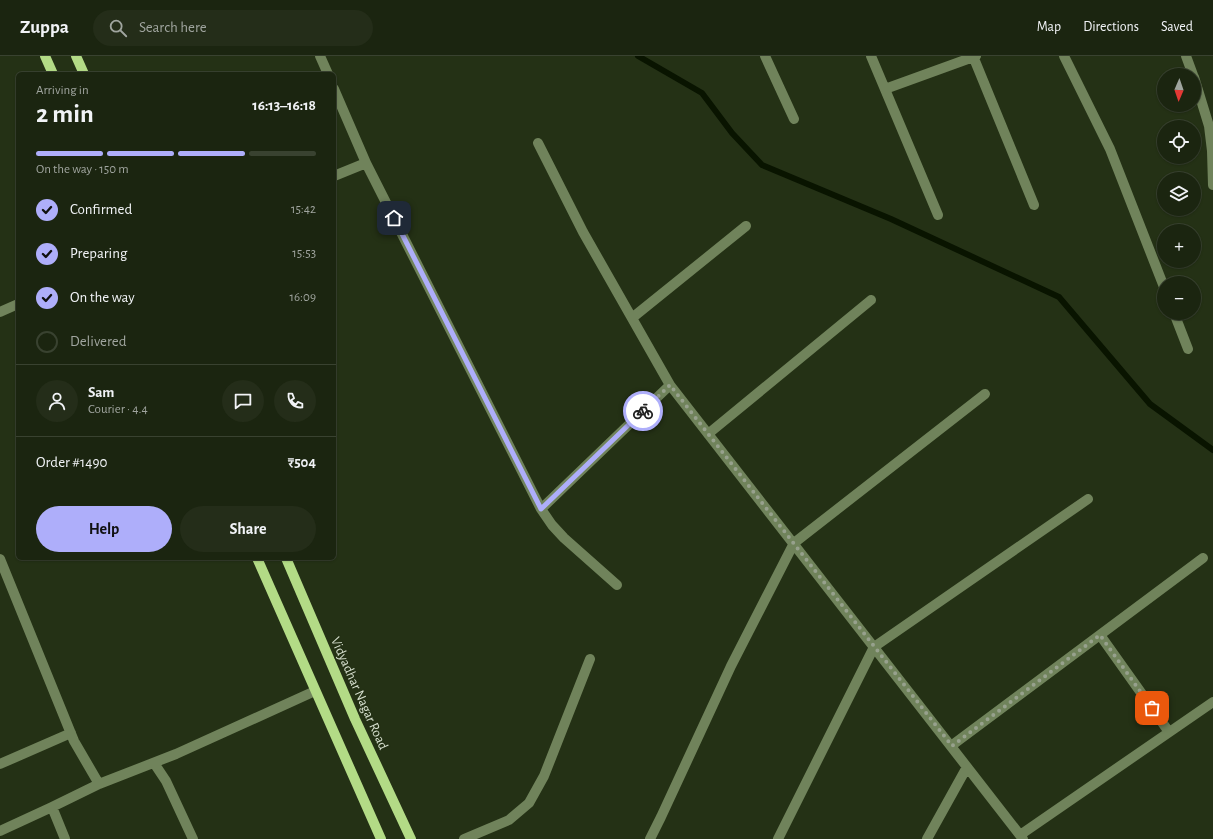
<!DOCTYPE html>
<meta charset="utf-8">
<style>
:root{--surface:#1b2510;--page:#242d19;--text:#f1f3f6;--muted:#a0a59f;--line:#394230;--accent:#aeaefa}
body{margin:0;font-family:"Alegreya Sans",sans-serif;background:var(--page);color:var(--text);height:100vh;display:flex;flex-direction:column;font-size:15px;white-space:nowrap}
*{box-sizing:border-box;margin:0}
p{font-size:13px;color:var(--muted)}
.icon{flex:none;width:22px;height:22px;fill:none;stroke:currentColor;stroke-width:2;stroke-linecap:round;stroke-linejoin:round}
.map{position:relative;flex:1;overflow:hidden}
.drawer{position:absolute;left:16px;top:16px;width:320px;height:488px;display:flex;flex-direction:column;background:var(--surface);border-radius:6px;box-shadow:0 1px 3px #0004,0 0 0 1px var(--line)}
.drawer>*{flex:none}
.needle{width:26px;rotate:182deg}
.fabs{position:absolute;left:1157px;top:12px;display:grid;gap:8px}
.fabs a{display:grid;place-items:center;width:44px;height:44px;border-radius:50%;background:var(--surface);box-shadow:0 1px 3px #0004,0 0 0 1px var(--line);font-size:20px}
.pin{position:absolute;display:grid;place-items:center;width:34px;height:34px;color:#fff;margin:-17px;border-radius:8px;box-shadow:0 2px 6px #0006}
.courier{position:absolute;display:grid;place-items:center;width:40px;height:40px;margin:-20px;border:3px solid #aeaefa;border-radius:50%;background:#fff;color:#222;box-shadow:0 1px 5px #0007}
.overview em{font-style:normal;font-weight:700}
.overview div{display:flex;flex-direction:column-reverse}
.overview{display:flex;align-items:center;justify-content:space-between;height:68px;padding:0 20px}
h1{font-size:26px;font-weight:700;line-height:30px}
.bar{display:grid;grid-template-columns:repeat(4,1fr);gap:6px 4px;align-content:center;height:48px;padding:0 20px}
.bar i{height:5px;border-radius:3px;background:var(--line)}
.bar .on{background:var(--accent)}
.bar p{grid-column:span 4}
.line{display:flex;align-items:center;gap:10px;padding:0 20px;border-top:1px solid var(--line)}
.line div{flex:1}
.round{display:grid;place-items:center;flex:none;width:42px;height:42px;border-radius:21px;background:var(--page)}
ol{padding:0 20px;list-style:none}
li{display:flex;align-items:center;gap:12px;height:44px}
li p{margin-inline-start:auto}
li .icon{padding:4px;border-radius:50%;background:var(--accent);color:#111;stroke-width:4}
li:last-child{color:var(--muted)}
li i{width:22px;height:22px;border:2px solid var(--line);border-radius:50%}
.primary-button{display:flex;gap:8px;margin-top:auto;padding:8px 20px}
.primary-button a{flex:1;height:46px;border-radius:24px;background:var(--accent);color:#111;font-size:16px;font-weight:700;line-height:46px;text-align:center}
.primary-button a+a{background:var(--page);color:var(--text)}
header{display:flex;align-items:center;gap:24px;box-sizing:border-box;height:56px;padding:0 20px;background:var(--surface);border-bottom:1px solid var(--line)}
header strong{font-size:19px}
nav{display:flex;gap:22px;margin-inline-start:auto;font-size:14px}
.search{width:280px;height:36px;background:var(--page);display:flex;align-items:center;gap:10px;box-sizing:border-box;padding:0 14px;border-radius:22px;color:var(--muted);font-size:15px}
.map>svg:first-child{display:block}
</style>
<header>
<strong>Zuppa</strong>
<div class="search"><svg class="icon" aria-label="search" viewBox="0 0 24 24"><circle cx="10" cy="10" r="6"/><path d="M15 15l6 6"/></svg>Search here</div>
<nav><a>Map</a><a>Directions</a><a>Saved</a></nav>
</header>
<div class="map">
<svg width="1213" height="783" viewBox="0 0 1213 783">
<rect width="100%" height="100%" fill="#243115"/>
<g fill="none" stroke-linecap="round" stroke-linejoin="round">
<!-- stream -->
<path stroke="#091400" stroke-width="6" d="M 638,0 L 702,37 L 732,77 L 762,109 L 891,163 L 1059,241 L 1150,348 L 1213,394"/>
<!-- minor -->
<path stroke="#70835b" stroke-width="10" d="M 320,0 L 328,18
M 765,0 L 794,63
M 871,0 L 938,159
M 973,0 L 1034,149
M 1064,0 L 1110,93 L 1164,231
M 1186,0 L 1193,19
M 1194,21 L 1209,70 L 1212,95 L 1213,129
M 334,33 L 366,107 L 541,453 L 670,329 L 1023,783
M 885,33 L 976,0
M 538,87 L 583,176 L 670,329
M 334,120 L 366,107
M 0,256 L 18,248
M 1174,257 L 1188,293
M 632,262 L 746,170
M 708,378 L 871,244
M 541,453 L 552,469 L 564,482 L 617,529
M 0,503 L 74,685 L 99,728 L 176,698 L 315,635
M 1100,579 L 1169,676
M 951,690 L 1203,502
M 154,707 L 166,725 L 193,783
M 0,708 L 71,677
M 0,775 L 52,751
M 1020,779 L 1213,646
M 65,783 L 52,751 L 99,728
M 464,783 L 509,764 L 529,747 L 544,720 L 590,603
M 650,783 L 661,761 L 731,610 L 794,487 L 985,338
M 778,783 L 874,591 L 1088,443
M 927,783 L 967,711"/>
<!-- major -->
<path stroke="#b3db86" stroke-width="10" d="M 45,0 L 53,18
M 76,0 L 84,18
M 257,502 L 381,783
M 286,502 L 355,663 L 411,783"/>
</g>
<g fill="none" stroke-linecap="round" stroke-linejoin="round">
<!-- done -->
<path stroke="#97a18d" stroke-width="4" stroke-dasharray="0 7.2" d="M 643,355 L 670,329 L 952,690 L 1100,579 L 1152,652"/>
<!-- route -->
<path stroke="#aeaefa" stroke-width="5" d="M 394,162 L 541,453 L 643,355"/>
</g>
<g text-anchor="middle" stroke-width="3" stroke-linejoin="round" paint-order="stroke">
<!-- street labels -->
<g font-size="14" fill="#d5decd" stroke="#243115">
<text transform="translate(360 637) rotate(66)" y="5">Vidyadhar Nagar Road</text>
</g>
</g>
</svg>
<div class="fabs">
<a><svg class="needle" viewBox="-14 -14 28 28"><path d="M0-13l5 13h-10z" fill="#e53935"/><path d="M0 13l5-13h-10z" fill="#a0a59f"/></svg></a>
<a><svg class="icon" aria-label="locate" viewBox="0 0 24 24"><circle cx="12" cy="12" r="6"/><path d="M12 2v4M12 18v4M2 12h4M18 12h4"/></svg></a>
<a><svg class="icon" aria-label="layers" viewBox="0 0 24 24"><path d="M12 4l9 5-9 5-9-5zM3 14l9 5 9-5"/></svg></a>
<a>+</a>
<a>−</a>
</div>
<div class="pin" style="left:1152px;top:652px;background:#ea580c"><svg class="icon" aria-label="bag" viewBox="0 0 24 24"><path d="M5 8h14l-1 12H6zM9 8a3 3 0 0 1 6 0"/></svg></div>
<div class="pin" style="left:394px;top:162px;background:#1f2937"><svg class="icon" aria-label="home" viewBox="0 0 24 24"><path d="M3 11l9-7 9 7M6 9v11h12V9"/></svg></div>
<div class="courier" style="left:643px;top:355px"><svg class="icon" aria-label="bike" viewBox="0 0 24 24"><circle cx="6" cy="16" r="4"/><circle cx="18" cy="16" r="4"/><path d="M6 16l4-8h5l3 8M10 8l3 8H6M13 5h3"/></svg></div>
<section class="drawer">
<div class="overview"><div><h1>2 min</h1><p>Arriving in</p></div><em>16:13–16:18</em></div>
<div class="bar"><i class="on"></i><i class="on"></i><i class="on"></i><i></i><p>On the way · 150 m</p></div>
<ol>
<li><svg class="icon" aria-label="check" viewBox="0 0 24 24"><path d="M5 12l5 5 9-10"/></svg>Confirmed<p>15:42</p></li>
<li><svg class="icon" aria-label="check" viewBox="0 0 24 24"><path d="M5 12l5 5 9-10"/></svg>Preparing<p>15:53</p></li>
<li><svg class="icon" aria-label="check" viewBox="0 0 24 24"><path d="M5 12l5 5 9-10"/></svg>On the way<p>16:09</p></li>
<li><i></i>Delivered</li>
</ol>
<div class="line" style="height:72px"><a class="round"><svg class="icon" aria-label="person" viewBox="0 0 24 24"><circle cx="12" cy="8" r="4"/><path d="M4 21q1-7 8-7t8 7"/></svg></a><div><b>Sam</b><p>Courier · 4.4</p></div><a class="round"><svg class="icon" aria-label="chat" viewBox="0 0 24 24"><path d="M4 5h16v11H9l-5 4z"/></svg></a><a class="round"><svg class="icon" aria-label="phone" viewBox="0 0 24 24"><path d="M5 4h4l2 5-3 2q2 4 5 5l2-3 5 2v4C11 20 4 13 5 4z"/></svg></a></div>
<div class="line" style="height:52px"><div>Order #1490</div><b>₹504</b></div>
<div class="primary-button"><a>Help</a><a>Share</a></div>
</section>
</div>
